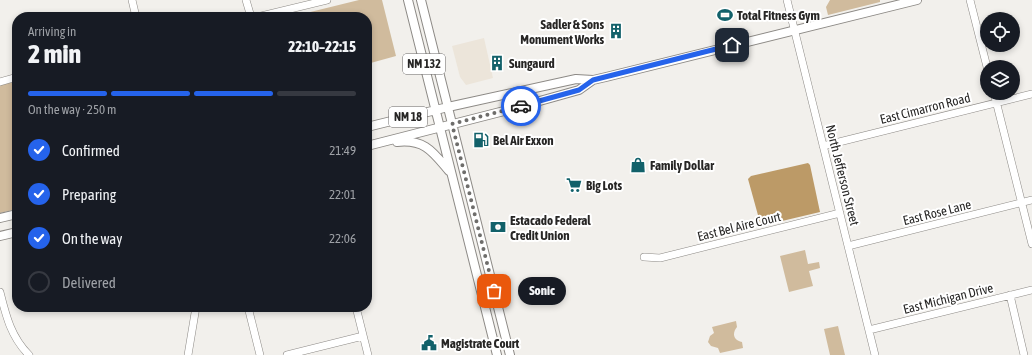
<!DOCTYPE html>
<meta charset="utf-8">
<style>
:root{--surface:#171b24;--page:#242831;--text:#f1f3f6;--muted:#9ea1a6;--line:#363941;--accent:#2563eb}
body{margin:0;font-family:"Asap Condensed",sans-serif;background:var(--page);color:var(--text);height:100vh;display:flex;flex-direction:column;font-size:15px;white-space:nowrap}
*{box-sizing:border-box;margin:0}
p{font-size:13px;color:var(--muted)}
.icon{flex:none;width:22px;height:22px;fill:none;stroke:currentColor;stroke-width:2;stroke-linecap:round;stroke-linejoin:round}
.map{position:relative;flex:1;overflow:hidden}
.side{position:absolute;left:12px;top:12px;width:360px;height:300px;display:flex;flex-direction:column;background:var(--surface);border-radius:16px;box-shadow:0 2px 6px #0003}
.side>*{flex:none}
.buttons{position:absolute;left:980px;top:12px;display:grid;gap:8px}
.buttons a{display:grid;place-items:center;width:40px;height:40px;border-radius:50%;background:var(--surface);box-shadow:0 2px 6px #0003;font-size:20px}
.pin{position:absolute;display:grid;place-items:center;width:34px;height:34px;color:#fff;margin:-17px;border-radius:8px;box-shadow:0 2px 6px #0006}
.courier{position:absolute;display:grid;place-items:center;width:40px;height:40px;margin:-20px;border:3px solid #2563eb;border-radius:50%;background:#fff;color:#222;box-shadow:0 1px 5px #0007}
.bubble{position:absolute;height:28px;border-radius:14px;background:var(--surface);box-shadow:0 2px 6px #0003;font-size:13px;font-weight:800;line-height:28px;text-align:center}
.head em{font-style:normal;font-weight:800}
.head div{display:flex;flex-direction:column-reverse}
.head{display:flex;align-items:center;justify-content:space-between;height:68px;padding:0 16px}
h1{font-size:26px;font-weight:800;line-height:30px}
.bar{display:grid;grid-template-columns:repeat(4,1fr);gap:6px 4px;align-content:center;height:48px;padding:0 16px}
.bar i{height:5px;border-radius:3px;background:var(--line)}
.bar .on{background:var(--accent)}
.bar p{grid-column:span 4}
ol{padding:0 16px;list-style:none}
li{display:flex;align-items:center;gap:12px;height:44px}
li p{margin-inline-start:auto}
li .icon{padding:4px;border-radius:50%;background:var(--accent);color:#fff;stroke-width:4}
li:last-child{color:var(--muted)}
li i{width:22px;height:22px;border:2px solid var(--line);border-radius:50%}
.map>svg:first-child{display:block}
</style>
<div class="map">
<svg width="1032" height="355" viewBox="0 0 1032 355">
<rect width="100%" height="100%" fill="#f2f0ec"/>
<!-- built -->
<path fill="#ece5da" d="M 484,38 L 493,78 L 466,85 L 460,77 L 452,46 Z"/>
<!-- green -->
<path fill="#d0bb9d" d="M 359,0 L 382,0 L 396,56 L 367,64 L 367,17 L 290,17 Z
M 830,0 L 880,0 L 880,2 L 828,15 L 826,7 Z
M 17,81 L 17,209 L 0,213 L 0,85 Z
M 805,250 L 808,264 L 819,262 L 820,268 L 809,271 L 813,286 L 789,292 L 780,256 Z
M 736,321 L 737,327 C 732,333 733,340 742,342 L 743,348 L 720,353 L 718,348 L 711,346 L 708,342 L 710,336 L 714,333 L 712,327 Z
M 838,326 L 845,355 L 830,355 L 824,329 Z"/>
<!-- water -->
<path fill="#bc9a67" d="M 808,163 L 810,165 L 820,212 L 761,226 L 748,179 L 751,176 Z"/>
<g fill="none" stroke-linecap="round" stroke-linejoin="round">
<defs>
<path id="minor" d="M 132,0 L 136,17
M 246,0 L 251,17
M 787,0 L 875,355
M 970,0 L 987,67
M 257,17 L 327,0
M 0,82 L 17,77
M 994,93 L 1032,244
M 823,146 L 1032,94
M 848,246 L 1032,200
M 644,257 L 660,258 L 840,213
M 0,292 C 6,316 11,337 29,355
M 1010,295 L 1024,355
M 248,307 L 260,355
M 356,307 L 368,355
M 869,330 L 1032,290
M 188,355 L 196,307
M 287,355 L 363,336"/>
<path id="major" d="M 408,0 L 497,355
M 421,0 L 510,355
M 367,127 L 448,107 L 576,79 L 593,80 L 606,77 L 917,0
M 397,142 C 425,139 433,152 449,171
M 367,146 L 504,111 L 579,90 L 593,80
M 0,218 L 17,214
M 0,236 L 17,232"/>
</defs>
<!-- minor casing -->
<use href="#minor" stroke="#8d8a86" stroke-width="8"/>
<!-- major casing -->
<use href="#major" stroke="#8d8a86" stroke-width="10"/>
<!-- minor -->
<use href="#minor" stroke="#fff" stroke-width="7"/>
<!-- major -->
<use href="#major" stroke="#fff" stroke-width="8"/>
</g>
<g fill="none" stroke-linecap="round" stroke-linejoin="round">
<!-- done -->
<path stroke="#6e6d6b" stroke-width="4" stroke-dasharray="0 7.2" d="M 494,291 L 452,124 L 521,106"/>
<!-- route -->
<path stroke="#2563eb" stroke-width="5" d="M 521,106 L 579,90 L 593,80 L 732,45"/>
</g>
<!-- icons -->
<defs>
<symbol id="stadium-bare" viewBox="-9 -9 18 18"><path d="M0-5a6.5 5 0 1 0 0 10a6.5 5 0 1 0 0-10ZM-3.5-1.8h7v3.6h-7Z" fill="#12616a" stroke="#fff" stroke-width="2.5" paint-order="stroke"/></symbol>
<symbol id="building-bare" viewBox="-9 -9 18 18"><path d="M-4-6H4V6H1V3H-1V6H-4ZM-2.5-4.3h1.7v1.8h-1.7ZM.8-4.3h1.7v1.8H.8ZM-2.5-1h1.7V.8h-1.7ZM.8-1h1.7V.8H.8Z" fill="#12616a" stroke="#fff" stroke-width="2.5" paint-order="stroke"/></symbol>
<symbol id="fuel-bare" viewBox="-9 -9 18 18"><path d="M-5.5-6h7V0h2V4h1.3V-2.5L3-4.5l.8-.8L6-3V5H2.5V1h-1V6h-7ZM-4.2-4.7v3.2H.2V-4.7Z" fill="#12616a" stroke="#fff" stroke-width="2.5" paint-order="stroke"/></symbol>
<symbol id="shop-bare" viewBox="-9 -9 18 18"><path d="M-5-2.5h2.3a2.7 3.5 0 0 1 5.4 0H5L5.5 6h-11ZM-1.5-2.5h3a1.5 2.3 0 0 0-3 0Z" fill="#12616a" stroke="#fff" stroke-width="2.5" paint-order="stroke"/></symbol>
<symbol id="supermarket-bare" viewBox="-9 -9 18 18"><path d="M-6-5.5h2.5l.6 2H6L4.5 2H-2.5L-4.4-4H-6ZM-1.5 3.2a1.3 1.3 0 1 0 .1 0ZM3 3.2a1.3 1.3 0 1 0 .1 0Z" fill="#12616a" stroke="#fff" stroke-width="2.5" paint-order="stroke"/></symbol>
<symbol id="bank-bare" viewBox="-9 -9 18 18"><path d="M-6-4H6V4H-6ZM0-2.3a2.3 2.3 0 1 0 0 4.6a2.3 2.3 0 1 0 0-4.6Z" fill="#12616a" stroke="#fff" stroke-width="2.5" paint-order="stroke"/></symbol>
<symbol id="civic-bare" viewBox="-9 -9 18 18"><path d="M-.6-6.5H3V-4.5H.6V-3L4-1V1h2V6H-6V1h2V-1L-.6-3ZM-1.2 2.5V6h2.4V2.5Z" fill="#12616a" stroke="#fff" stroke-width="2.5" paint-order="stroke"/></symbol>
</defs>
<g fill-rule="evenodd">
<use href="#stadium-bare" x="714" y="4" width="22" height="22"/>
<use href="#building-bare" x="605" y="20" width="22" height="22"/>
<use href="#building-bare" x="486" y="52" width="22" height="22"/>
<use href="#fuel-bare" x="470" y="129" width="22" height="22"/>
<use href="#shop-bare" x="627" y="154" width="22" height="22"/>
<use href="#supermarket-bare" x="563" y="174" width="22" height="22"/>
<use href="#bank-bare" x="487" y="216" width="22" height="22"/>
<use href="#civic-bare" x="418" y="332" width="22" height="22"/>
</g>
<g text-anchor="middle" stroke-width="4" stroke-linejoin="round" paint-order="stroke">
<!-- shield labels -->
<g fill="#fff" stroke="#686766" stroke-width="1">
<rect x="403" y="54" width="42" height="20" rx="3"/>
<rect x="389" y="107" width="38" height="20" rx="3"/>
</g>
<g font-size="12" font-weight="bold" fill="#272625">
<text x="424" y="68">NM 132</text>
<text x="408" y="121">NM 18</text>
</g>
<!-- poi labels -->
<g font-size="13" font-weight="bold" fill="#272625" stroke="#fff" text-anchor="start">
<text x="737" y="20">Total Fitness Gym</text>
<text x="604" y="29" text-anchor="end">Sadler &amp; Sons<tspan x="604" dy="15">Monument Works</tspan></text>
<text x="509" y="68">Sungaurd</text>
<text x="493" y="145">Bel Air Exxon</text>
<text x="650" y="170">Family Dollar</text>
<text x="586" y="190">Big Lots</text>
<text x="510" y="225">Estacado Federal<tspan x="510" dy="15">Credit Union</tspan></text>
<text x="441" y="348">Magistrate Court</text>
</g>
<!-- street labels -->
<g font-size="13" fill="#272625" stroke="#fff">
<text transform="translate(925 108) rotate(-14)" y="5">East Cimarron Road</text>
<text transform="translate(843 175) rotate(76)" y="5">North Jefferson Street</text>
<text transform="translate(937 212) rotate(-14)" y="5">East Rose Lane</text>
<text transform="translate(739 226) rotate(-14)" y="5">East Bel Aire Court</text>
<text transform="translate(948 298) rotate(-14)" y="5">East Michigan Drive</text>
</g>
</g>
</svg>
<div class="buttons">
<a><svg class="icon" aria-label="locate" viewBox="0 0 24 24"><circle cx="12" cy="12" r="6"/><path d="M12 2v4M12 18v4M2 12h4M18 12h4"/></svg></a>
<a><svg class="icon" aria-label="layers" viewBox="0 0 24 24"><path d="M12 4l9 5-9 5-9-5zM3 14l9 5 9-5"/></svg></a>
</div>
<div class="pin" style="left:494px;top:291px;background:#ea580c"><svg class="icon" aria-label="bag" viewBox="0 0 24 24"><path d="M5 8h14l-1 12H6zM9 8a3 3 0 0 1 6 0"/></svg></div>
<div class="pin" style="left:732px;top:45px;background:#1f2937"><svg class="icon" aria-label="home" viewBox="0 0 24 24"><path d="M3 11l9-7 9 7M6 9v11h12V9"/></svg></div>
<div class="courier" style="left:521px;top:106px"><svg class="icon" aria-label="car" viewBox="0 0 24 24"><path d="M5 17H2v-5l4-1 3-4h7l3 4 3 1v5h-3M9 17h6M6 11h13"/><circle cx="7" cy="17" r="2"/><circle cx="17" cy="17" r="2"/></svg></div>
<div class="bubble" style="left:518px;top:277px;width:48px">Sonic</div>
<section class="side">
<div class="head"><div><h1>2 min</h1><p>Arriving in</p></div><em>22:10–22:15</em></div>
<div class="bar"><i class="on"></i><i class="on"></i><i class="on"></i><i></i><p>On the way · 250 m</p></div>
<ol>
<li><svg class="icon" aria-label="check" viewBox="0 0 24 24"><path d="M5 12l5 5 9-10"/></svg>Confirmed<p>21:49</p></li>
<li><svg class="icon" aria-label="check" viewBox="0 0 24 24"><path d="M5 12l5 5 9-10"/></svg>Preparing<p>22:01</p></li>
<li><svg class="icon" aria-label="check" viewBox="0 0 24 24"><path d="M5 12l5 5 9-10"/></svg>On the way<p>22:06</p></li>
<li><i></i>Delivered</li>
</ol>
</section>
</div>
